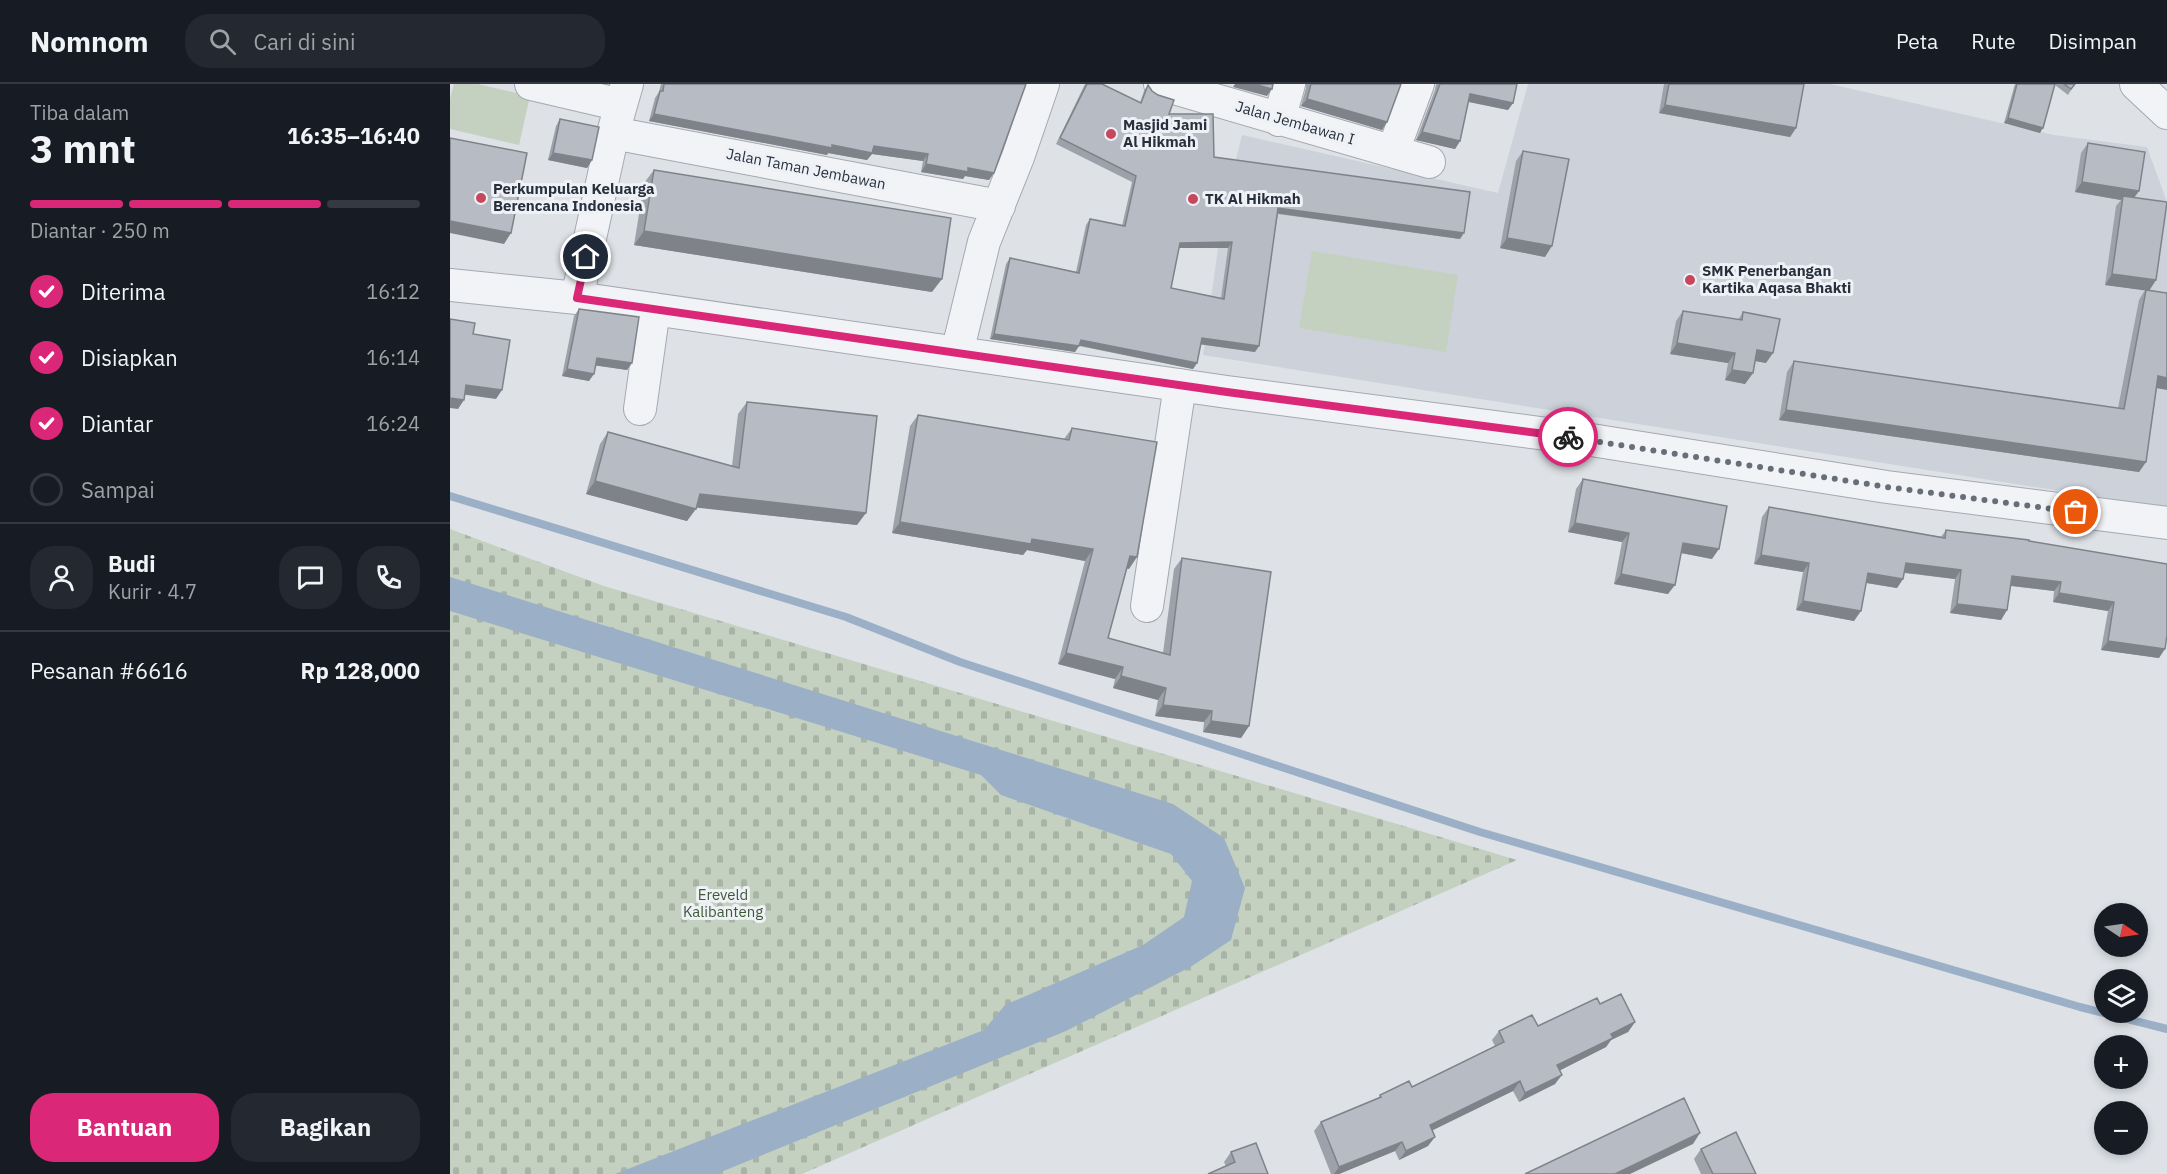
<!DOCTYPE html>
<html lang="id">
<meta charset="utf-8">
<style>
:root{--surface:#171b24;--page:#242831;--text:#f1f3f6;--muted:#9ea1a6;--line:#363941;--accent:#db2777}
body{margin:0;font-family:"IBM Plex Sans",sans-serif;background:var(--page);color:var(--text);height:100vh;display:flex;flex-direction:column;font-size:22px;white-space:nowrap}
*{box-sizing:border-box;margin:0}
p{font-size:20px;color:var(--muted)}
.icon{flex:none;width:33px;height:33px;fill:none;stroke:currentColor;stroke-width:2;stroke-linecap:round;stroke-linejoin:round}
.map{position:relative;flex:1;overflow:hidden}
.side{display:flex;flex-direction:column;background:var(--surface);width:450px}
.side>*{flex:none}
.needle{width:39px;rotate:103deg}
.controls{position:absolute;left:1644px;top:819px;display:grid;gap:12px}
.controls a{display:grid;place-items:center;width:54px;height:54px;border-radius:50%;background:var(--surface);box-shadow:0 3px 9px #0003;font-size:30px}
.pin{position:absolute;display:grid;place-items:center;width:51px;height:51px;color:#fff;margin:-26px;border:3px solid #fff;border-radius:50%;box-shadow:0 2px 6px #0007}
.courier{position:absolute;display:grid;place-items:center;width:60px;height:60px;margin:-30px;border:4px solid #db2777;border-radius:50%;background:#fff;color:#222;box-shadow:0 2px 8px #0007}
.head em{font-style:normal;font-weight:700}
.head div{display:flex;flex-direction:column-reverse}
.head{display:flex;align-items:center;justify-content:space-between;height:102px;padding:0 30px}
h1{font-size:39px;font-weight:700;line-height:45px}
.bar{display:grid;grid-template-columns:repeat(4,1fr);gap:9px 6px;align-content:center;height:72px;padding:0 30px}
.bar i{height:8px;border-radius:4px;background:var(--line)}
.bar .active{background:var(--accent)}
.bar p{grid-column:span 4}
.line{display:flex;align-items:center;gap:15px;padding:0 30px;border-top:2px solid var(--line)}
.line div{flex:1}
.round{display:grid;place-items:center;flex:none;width:63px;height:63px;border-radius:24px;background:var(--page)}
ol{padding:0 30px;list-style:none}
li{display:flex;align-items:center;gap:18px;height:66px}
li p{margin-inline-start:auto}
li .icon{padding:6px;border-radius:50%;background:var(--accent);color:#fff;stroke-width:4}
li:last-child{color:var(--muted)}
li i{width:33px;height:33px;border:3px solid var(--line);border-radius:50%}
.button{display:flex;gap:12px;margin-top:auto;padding:12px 30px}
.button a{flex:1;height:69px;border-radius:24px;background:var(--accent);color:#fff;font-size:24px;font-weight:700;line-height:69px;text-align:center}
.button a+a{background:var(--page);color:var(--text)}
header{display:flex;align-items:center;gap:36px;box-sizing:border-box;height:84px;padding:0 30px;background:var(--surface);border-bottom:2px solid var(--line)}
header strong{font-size:28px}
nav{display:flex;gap:33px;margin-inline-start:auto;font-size:21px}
.search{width:420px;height:54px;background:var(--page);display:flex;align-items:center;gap:15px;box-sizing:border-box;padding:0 21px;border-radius:24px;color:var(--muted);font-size:22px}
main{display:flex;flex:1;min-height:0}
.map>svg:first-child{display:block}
</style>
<header>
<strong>Nomnom</strong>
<div class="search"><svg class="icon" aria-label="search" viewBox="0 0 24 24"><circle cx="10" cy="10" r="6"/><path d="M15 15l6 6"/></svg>Cari di sini</div>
<nav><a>Peta</a><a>Rute</a><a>Disimpan</a></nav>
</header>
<main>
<section class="side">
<div class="head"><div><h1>3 mnt</h1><p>Tiba dalam</p></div><em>16:35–16:40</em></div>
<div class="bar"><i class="active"></i><i class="active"></i><i class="active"></i><i></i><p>Diantar · 250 m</p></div>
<ol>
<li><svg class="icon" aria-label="check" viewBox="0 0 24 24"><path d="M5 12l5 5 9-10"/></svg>Diterima<p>16:12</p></li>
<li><svg class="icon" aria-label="check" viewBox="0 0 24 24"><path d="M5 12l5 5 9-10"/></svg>Disiapkan<p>16:14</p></li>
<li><svg class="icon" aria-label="check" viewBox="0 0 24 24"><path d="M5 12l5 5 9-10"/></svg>Diantar<p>16:24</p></li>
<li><i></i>Sampai</li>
</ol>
<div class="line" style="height:108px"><a class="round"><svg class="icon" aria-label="person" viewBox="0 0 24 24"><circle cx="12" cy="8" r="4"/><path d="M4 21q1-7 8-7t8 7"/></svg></a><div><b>Budi</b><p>Kurir · 4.7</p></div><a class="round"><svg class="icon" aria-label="chat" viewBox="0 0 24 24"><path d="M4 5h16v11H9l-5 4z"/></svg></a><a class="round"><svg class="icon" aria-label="phone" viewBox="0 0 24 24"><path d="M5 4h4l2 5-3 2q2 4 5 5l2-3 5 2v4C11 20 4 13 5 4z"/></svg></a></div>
<div class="line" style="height:78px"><div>Pesanan #6616</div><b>Rp 128,000</b></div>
<div class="button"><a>Bantuan</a><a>Bagikan</a></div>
</section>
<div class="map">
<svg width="1717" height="1090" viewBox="0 0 1717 1090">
<defs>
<pattern id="cemetery-stones" width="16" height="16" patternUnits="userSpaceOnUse" patternTransform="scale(1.5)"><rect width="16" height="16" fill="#c4d1c0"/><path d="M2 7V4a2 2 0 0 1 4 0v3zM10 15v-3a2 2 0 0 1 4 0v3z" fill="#a8b4a6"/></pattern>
</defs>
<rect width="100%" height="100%" fill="#dee2e7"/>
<!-- built -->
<path fill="#cdd1d9" d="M 1078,0 L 1380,0 L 1604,51 L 1697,63 L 1717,118 L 1717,424 L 753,271 L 774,122 L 792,51 L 1048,109 Z"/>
<!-- cemetery -->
<path fill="url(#cemetery-stones)" d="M 0,445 L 154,502 L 1067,776 L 352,1090 L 0,1090 Z"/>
<!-- green -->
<path fill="#c4d1c0" d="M 4,0 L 28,0 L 80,12 L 69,61 L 0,45 L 0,15 Z
M 862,167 L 1008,191 L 996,268 L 849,244 Z"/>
<!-- water -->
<path fill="#9bb0c6" d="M 0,493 L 723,720 L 774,754 L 795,804 L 781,856 L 742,882 L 616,947 L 266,1090 L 165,1090 L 534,946 L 555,921 L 693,861 L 734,833 L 742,797 L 721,770 L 551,711 L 531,691 L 0,527 Z"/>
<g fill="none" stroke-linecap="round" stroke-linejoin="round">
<!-- stream -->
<path stroke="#9bb0c6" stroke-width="8" d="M 0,412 L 396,533 L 510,578 L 1030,748 L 1630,923 L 1717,945"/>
<defs>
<path id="minor" d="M 81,0 L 171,21
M 710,0 L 979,78
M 1686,0 L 1717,29
M 829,36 L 839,0
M 163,49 L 549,122
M 943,67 L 968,0
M 0,201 L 127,214 L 777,308 L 1135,355 L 1437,403 L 1717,439
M 127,214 L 163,49 L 177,0
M 507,269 L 534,158 L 568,73 L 593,0
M 190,325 L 204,225
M 697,522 L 730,301"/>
</defs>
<!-- minor casing -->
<use href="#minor" stroke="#a4a9b1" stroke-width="34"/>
<!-- minor -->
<use href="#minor" stroke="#f1f3f6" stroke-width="32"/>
</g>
<!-- wall -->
<path fill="#9da1a9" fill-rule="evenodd" d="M 211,0 L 576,0 L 544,89 L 539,96 L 515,92 L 513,95 L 471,88 L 473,77 L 422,70 L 417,76 L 378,69 L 377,71 L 199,37 L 205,14 L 209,8 Z
M 635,0 L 652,0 L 690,19 L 694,7 L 698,1 L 719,30 L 764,73 L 1010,155 L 828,130 L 805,268 L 751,260 L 747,279 L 743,285 L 629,262 L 625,268 L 540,255 L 556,180 L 560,174 L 626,188 L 636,141 L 640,135 L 672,142 L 682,98 L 606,60 ZM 729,164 L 778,164 L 771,214 L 721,204 Z
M 856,0 L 951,0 L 932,46 L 851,22 L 856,4 Z
M 986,0 L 1067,0 L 1063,19 L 1058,26 L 1018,18 L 1010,57 L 1005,65 L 966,56 L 985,6 Z
M 1214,0 L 1354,0 L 1346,44 L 1340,53 L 1209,29 Z
M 1565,0 L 1625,0 L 1618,11 L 1605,1 L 1590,49 L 1554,39 Z
M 110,35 L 142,76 L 137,84 L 98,76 L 106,42 Z
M 1638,59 L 1689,107 L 1684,113 L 1706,196 L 1699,206 L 1717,209 L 1717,305 L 1707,304 L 1696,378 L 1689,388 L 1329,336 L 1337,288 L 1344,277 L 1668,324 L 1689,216 L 1695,206 L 1655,201 L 1666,122 L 1671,116 L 1625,108 L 1631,69 Z
M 1073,67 L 1095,173 L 1050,164 L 1066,77 Z
M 204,86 L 482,208 L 184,161 L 194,99 Z
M 129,225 L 182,279 L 177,286 L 145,281 L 139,297 L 112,292 L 124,232 Z
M 1233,227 L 1288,236 L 1293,228 L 1316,279 L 1305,277 L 1303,289 L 1295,300 L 1275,296 L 1278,279 L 1220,270 L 1226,237 Z
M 297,318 L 407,441 L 246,423 L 237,437 L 136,410 L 150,360 L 158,348 L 282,382 L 288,330 Z
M 468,331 L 614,355 L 622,344 L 679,485 L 677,484 L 658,554 L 713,569 L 724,485 L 732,474 L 799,642 L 791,654 L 753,648 L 754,638 L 705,632 L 708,616 L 663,604 L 665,595 L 608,580 L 635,477 L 577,466 L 573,471 L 442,449 L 460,342 Z
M 1133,395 L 1262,475 L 1231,469 L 1218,510 L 1164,500 L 1172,458 L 1118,448 L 1126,405 Z
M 1319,423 L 1491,453 L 1496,446 L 1579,457 L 1717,480 L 1709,574 L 1651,566 L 1658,527 L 1603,518 L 1604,507 L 1560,502 L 1557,526 L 1551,536 L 1500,529 L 1505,495 L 1454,489 L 1453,495 L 1447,504 L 1416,499 L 1404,537 L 1346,526 L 1353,488 L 1304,480 L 1312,433 Z
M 1150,920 L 1185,938 L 1178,948 L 1161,956 L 1156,963 L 1110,986 L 1105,1000 L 1069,1018 L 1063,1007 L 982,1046 L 978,1062 L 949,1076 L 945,1067 L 889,1090 L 881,1090 L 864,1047 L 871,1038 L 928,1015 L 930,1011 L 962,1003 L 1045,962 L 1042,956 L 1049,947 L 1088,942 Z
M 1251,1065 L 1306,1090 L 1251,1090 L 1244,1075 Z
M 781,1068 L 818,1090 L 776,1082 L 774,1078 Z"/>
<!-- shaded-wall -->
<path fill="#7f8389" d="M 785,0 L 804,0 L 822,5 L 817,12 L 783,3 Z
M 1020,10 L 1063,19 L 1058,26 L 1015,17 Z
M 857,15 L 937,38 L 932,46 L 851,22 Z
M 1215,21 L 1346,44 L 1340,53 L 1209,29 Z
M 204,30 L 382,61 L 424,62 L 478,70 L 473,77 L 422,70 L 417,76 L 378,69 L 377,71 L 199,37 Z
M 1558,34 L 1593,44 L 1590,49 L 1554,39 Z
M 972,48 L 1010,57 L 1005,65 L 966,56 Z
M 103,69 L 142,76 L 137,84 L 98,76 Z
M 476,80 L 518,84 L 544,89 L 539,96 L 515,92 L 513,95 L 471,88 Z
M 1632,98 L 1689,107 L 1681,118 L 1673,112 L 1671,116 L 1625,108 Z
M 828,124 L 1014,149 L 1010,155 L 824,129 Z
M 0,137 L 61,149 L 54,160 L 0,149 Z
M 194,147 L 492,195 L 482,208 L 184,161 Z
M 1057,154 L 1102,162 L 1095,173 L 1050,164 Z
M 782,158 L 778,164 L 726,164 L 730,159 Z
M 1662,190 L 1706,196 L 1699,207 L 1655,201 Z
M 544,250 L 629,262 L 625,268 L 540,255 Z
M 752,254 L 809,262 L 805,268 L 748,260 Z
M 631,256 L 747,279 L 743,285 L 627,261 Z
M 1227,259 L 1285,269 L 1278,279 L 1220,270 Z
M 1307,266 L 1323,269 L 1316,279 L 1300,276 Z
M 147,274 L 182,279 L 177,286 L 142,281 Z
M 117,285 L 144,290 L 139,297 L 112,292 Z
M 1282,286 L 1303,289 L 1295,300 L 1275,296 Z
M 1708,292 L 1717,294 L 1717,306 L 1701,303 Z
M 16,301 L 52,306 L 46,315 L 10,310 Z
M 0,314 L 14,316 L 8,325 L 0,324 Z
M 1336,326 L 1696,378 L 1689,388 L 1329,336 Z
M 145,397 L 246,425 L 237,437 L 136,410 Z
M 250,410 L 416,429 L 407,441 L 241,423 Z
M 450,438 L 582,455 L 643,465 L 635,477 L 577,466 L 573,471 L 442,449 Z
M 1125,439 L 1179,449 L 1172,458 L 1118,448 Z
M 1233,459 L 1269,465 L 1262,475 L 1226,468 Z
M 1311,471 L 1359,479 L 1353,488 L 1304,480 Z
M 680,472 L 687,473 L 679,485 L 672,483 Z
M 1456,479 L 1511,486 L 1505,495 L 1450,488 Z
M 1418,489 L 1453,495 L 1447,504 L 1411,498 Z
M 1171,490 L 1225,501 L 1218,510 L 1164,500 Z
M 1562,492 L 1611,498 L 1604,507 L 1555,501 Z
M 1609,509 L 1664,518 L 1658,527 L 1603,518 Z
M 1353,517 L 1411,527 L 1404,537 L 1346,526 Z
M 1507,520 L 1557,526 L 1551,536 L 1500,529 Z
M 1658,557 L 1715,565 L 1709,574 L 1651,566 Z
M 616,569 L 673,583 L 665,595 L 608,580 Z
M 671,592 L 716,604 L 708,616 L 663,604 Z
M 713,621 L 762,627 L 754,638 L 705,632 Z
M 761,637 L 799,642 L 791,654 L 753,648 Z
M 1185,938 L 1178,948 L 1161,956 L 1156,963 L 1101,991 L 1107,981 L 1161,950 Z
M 1112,991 L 1105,1000 L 1069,1018 L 1075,1009 Z
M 1070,997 L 1063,1007 L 973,1051 L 980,1041 Z
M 1250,1049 L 1243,1060 L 1180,1090 L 1165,1090 Z
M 985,1053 L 978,1062 L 949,1076 L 956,1067 Z
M 952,1058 L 945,1067 L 889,1090 L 884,1090 L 889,1083 Z"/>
<!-- building -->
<path fill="#b6bbc4" stroke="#7f8389" stroke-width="1.5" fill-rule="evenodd" d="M 214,0 L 576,0 L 544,89 L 518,84 L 518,88 L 476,80 L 478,70 L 424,62 L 422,69 L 382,61 L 382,64 L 204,30 L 210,7 L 213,7 Z
M 637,0 L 652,0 L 691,19 L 698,1 L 702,7 L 708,11 L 724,16 L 719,30 L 763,30 L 764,73 L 1020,108 L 1014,149 L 828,124 L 809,262 L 752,254 L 747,279 L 631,256 L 629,262 L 544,250 L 560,174 L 629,189 L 640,135 L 675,142 L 686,92 L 610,54 ZM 782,158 L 774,215 L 721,204 L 730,159 Z
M 804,0 L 823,0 L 822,5 Z
M 861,0 L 951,0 L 937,38 L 857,15 Z
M 990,0 L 1067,0 L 1063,19 L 1020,10 L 1010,57 L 972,48 Z
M 1219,0 L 1354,0 L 1346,44 L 1215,21 Z
M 1567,0 L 1605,0 L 1593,44 L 1558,34 Z
M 1614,0 L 1625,0 L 1621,5 Z
M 110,35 L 149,43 L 142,76 L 103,69 Z
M 0,54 L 77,69 L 61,149 L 0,137 Z
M 1638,59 L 1695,68 L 1689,107 L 1632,98 Z
M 1073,67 L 1119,75 L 1102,162 L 1057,154 Z
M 204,86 L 501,134 L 492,195 L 194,147 Z
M 1673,112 L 1717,118 L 1706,196 L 1662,190 Z
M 1696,206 L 1717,209 L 1717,294 L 1708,292 L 1696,378 L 1336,326 L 1344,277 L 1674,325 Z
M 129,225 L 189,233 L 182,279 L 147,274 L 144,290 L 117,285 Z
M 1233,227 L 1292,236 L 1293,228 L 1330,235 L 1323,269 L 1307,266 L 1303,289 L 1282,286 L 1285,269 L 1227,259 Z
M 0,235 L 25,239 L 23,250 L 60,256 L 52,306 L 16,301 L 14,316 L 0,314 Z
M 297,318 L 427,332 L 416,429 L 250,410 L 246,425 L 145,397 L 158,348 L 289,384 Z
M 468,331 L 619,356 L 622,344 L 707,358 L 687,473 L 680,472 L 658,554 L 720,571 L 732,474 L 821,488 L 799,642 L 761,637 L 762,627 L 713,621 L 716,604 L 671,592 L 673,583 L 616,569 L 643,465 L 582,455 L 581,460 L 450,438 Z
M 1133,395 L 1277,422 L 1269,465 L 1233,459 L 1225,501 L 1171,490 L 1179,449 L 1125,439 Z
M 1319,423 L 1495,454 L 1496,446 L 1579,456 L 1579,457 L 1717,480 L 1717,551 L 1715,565 L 1658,557 L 1664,518 L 1609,509 L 1611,498 L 1562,492 L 1557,526 L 1507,520 L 1511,486 L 1456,479 L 1453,495 L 1418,489 L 1411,527 L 1353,517 L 1359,479 L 1311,471 Z
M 1171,910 L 1185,938 L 1161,950 L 1163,954 L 1107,981 L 1112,991 L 1075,1009 L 1070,997 L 980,1041 L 985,1053 L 956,1067 L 952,1058 L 889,1083 L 871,1038 L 931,1013 L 930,1011 L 959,997 L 962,1003 L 1054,958 L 1049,947 L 1082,931 L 1088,942 L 1147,914 L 1150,920 Z
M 1234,1014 L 1250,1049 L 1165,1090 L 1075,1090 Z
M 1286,1048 L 1306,1090 L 1263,1090 L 1251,1065 Z
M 806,1059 L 818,1090 L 758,1090 L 785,1078 L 781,1068 Z"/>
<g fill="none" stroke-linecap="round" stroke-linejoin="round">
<!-- done -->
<path stroke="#686e79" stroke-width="6" stroke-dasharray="0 10.8" d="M 1118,353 L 1437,403 L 1626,428"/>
<!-- route -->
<path stroke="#db2777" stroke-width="8" d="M 136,173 L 127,214 L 777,308 L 1118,353"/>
</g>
<!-- markers -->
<g fill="#c8475d" stroke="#eef1f5" stroke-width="2">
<circle cx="661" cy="50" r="6"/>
<circle cx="31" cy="114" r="6"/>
<circle cx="743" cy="115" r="6"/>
<circle cx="1240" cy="196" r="6"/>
</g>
<g text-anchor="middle" stroke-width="6" stroke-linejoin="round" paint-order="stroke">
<!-- street labels -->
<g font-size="15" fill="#28303e" stroke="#eef1f5">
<text transform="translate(845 39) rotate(16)" y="5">Jalan Jembawan I</text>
<text transform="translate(356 85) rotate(11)" y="5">Jalan Taman Jembawan</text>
</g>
<!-- poi labels -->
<g font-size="15" font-weight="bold" fill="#28303e" stroke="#eef1f5" text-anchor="start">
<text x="673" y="46">Masjid Jami<tspan x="673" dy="17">Al Hikmah</tspan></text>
<text x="43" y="110">Perkumpulan Keluarga<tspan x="43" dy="17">Berencana Indonesia</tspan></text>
<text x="755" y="120">TK Al Hikmah</text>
<text x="1252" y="192">SMK Penerbangan<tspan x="1252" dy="17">Kartika Aqasa Bhakti</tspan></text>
</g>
<!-- park labels -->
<g font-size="15" fill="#3d5936" stroke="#eef1f5">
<text x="273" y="816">Ereveld<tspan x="273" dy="17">Kalibanteng</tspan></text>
</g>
</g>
</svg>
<div class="controls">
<a><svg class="needle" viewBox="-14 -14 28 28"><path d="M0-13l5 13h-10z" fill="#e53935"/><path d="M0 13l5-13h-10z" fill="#9ea1a6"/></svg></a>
<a><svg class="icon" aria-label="layers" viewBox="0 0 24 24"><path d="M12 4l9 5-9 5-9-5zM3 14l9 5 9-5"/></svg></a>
<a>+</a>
<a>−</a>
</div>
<div class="pin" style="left:1626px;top:428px;background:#ea580c"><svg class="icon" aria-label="bag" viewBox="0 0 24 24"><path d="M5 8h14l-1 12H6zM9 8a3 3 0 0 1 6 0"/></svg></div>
<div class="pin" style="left:136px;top:173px;background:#1f2937"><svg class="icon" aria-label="home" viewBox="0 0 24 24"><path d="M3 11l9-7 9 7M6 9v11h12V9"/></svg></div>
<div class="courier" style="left:1118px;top:353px"><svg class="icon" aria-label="bike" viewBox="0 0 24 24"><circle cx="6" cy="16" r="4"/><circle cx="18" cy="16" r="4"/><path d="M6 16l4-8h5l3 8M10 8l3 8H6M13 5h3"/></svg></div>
</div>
</main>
